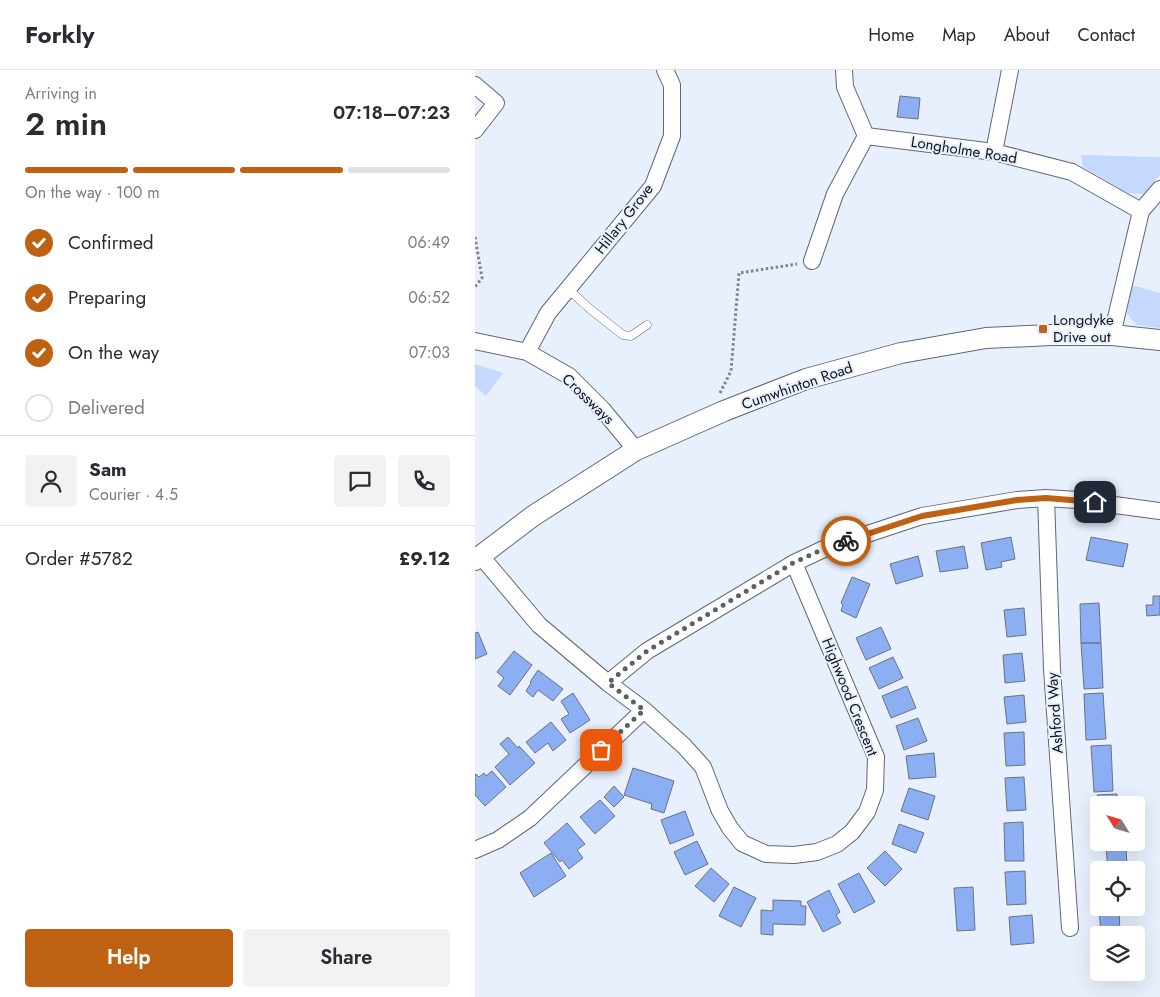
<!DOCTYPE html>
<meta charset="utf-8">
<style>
:root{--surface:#fff;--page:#f2f2f3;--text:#2b2b33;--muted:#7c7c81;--line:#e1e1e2;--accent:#bf6113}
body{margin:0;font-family:Jost,sans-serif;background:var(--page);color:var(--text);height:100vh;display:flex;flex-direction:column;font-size:19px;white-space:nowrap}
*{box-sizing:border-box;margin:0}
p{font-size:16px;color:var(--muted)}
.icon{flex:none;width:28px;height:28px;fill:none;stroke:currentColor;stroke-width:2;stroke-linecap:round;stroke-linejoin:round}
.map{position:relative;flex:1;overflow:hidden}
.drawer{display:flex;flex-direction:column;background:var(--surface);width:475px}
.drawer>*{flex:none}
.needle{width:32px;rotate:307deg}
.fabs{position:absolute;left:615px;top:726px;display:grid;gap:10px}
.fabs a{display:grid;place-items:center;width:55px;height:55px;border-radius:5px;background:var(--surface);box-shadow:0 5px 20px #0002;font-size:25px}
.pin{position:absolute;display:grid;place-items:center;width:42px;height:42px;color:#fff;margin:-21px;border-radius:10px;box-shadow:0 2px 8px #0006}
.courier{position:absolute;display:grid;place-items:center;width:50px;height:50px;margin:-25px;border:4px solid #bf6113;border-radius:50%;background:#fff;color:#222;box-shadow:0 1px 6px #0007}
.headline em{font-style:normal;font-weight:600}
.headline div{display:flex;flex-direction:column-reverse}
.headline{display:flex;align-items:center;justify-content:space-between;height:85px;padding:0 25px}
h1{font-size:32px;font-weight:600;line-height:38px}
.bar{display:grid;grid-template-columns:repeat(4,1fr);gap:8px 5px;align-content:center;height:60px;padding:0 25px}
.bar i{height:6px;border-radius:4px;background:var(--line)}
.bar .active{background:var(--accent)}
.bar p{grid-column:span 4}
.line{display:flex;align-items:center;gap:12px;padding:0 25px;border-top:1px solid var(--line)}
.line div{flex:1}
.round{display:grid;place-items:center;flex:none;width:52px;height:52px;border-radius:5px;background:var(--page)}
ol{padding:0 25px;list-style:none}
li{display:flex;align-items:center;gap:15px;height:55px}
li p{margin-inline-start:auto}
li .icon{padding:5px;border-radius:50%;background:var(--accent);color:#fff;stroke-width:4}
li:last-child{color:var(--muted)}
li i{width:28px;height:28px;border:2px solid var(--line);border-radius:50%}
.button{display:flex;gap:10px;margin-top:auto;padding:10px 25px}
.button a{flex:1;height:58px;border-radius:5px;background:var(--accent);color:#fff;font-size:20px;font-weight:600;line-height:58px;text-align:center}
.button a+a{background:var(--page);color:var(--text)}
header{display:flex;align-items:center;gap:30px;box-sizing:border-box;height:70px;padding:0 25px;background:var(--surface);border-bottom:1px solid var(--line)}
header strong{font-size:24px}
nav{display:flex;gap:28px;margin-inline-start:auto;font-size:18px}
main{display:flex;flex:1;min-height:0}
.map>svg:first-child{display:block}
</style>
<header>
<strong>Forkly</strong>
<nav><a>Home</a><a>Map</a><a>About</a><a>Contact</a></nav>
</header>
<main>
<section class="drawer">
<div class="headline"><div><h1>2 min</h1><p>Arriving in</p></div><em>07:18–07:23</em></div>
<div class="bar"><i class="active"></i><i class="active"></i><i class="active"></i><i></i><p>On the way · 100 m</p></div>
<ol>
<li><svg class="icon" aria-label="check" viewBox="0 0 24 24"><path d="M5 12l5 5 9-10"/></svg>Confirmed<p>06:49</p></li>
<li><svg class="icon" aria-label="check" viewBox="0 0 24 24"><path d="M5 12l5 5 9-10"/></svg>Preparing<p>06:52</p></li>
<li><svg class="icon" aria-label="check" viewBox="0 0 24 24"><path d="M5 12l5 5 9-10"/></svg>On the way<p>07:03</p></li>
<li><i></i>Delivered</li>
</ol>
<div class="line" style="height:90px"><a class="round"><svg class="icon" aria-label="person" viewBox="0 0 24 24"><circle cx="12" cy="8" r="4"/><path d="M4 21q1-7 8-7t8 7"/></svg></a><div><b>Sam</b><p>Courier · 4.5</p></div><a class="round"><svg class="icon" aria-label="chat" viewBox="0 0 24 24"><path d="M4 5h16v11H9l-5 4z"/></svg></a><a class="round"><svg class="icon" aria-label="phone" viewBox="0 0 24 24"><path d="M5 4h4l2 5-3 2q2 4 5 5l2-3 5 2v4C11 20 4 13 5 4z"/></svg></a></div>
<div class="line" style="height:65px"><div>Order #5782</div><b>£9.12</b></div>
<div class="button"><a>Help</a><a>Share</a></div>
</section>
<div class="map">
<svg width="685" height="927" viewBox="0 0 685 927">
<rect width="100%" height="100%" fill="#e8f0fe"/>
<!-- green -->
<path fill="#c5d8fd" d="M 606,85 L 685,87 L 685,105 L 669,124 L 653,123 L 608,97 Z
M 657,215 L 685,223 L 685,258 L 661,255 L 652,243 Z
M 0,294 L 28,303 L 11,326 L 0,316 Z"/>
<!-- building -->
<path fill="#8caff3" stroke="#6a7282" d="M 425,26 L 445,28 L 443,49 L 422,47 Z
M 536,467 L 540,489 L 526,492 L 527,497 L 511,500 L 506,473 Z
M 616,467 L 653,474 L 648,497 L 611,490 Z
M 489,476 L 493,498 L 465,502 L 461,481 Z
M 443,486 L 448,506 L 421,514 L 415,494 Z
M 377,507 L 395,514 L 381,548 L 366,541 L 368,535 L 366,533 Z
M 678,526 L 685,526 L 685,545 L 672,546 L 671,535 L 678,535 Z
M 624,533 L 626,573 L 606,573 L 605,534 Z
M 549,538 L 551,565 L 532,567 L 529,540 Z
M 406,557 L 416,579 L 391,590 L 381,568 Z
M 3,562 L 12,584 L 0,589 L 0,563 Z
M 606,573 L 626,573 L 628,618 L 609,619 Z
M 39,581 L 57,595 L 35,625 L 23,616 L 29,608 L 22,602 Z
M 547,583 L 550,611 L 530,613 L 528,585 Z
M 418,587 L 428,608 L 404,619 L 394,598 Z
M 63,600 L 88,619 L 78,631 L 63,620 L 58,627 L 51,621 L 56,613 L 55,612 Z
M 432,616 L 441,638 L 416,648 L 407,626 Z
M 98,623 L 115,650 L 95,663 L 86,649 L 94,644 L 86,631 Z
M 628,623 L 631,669 L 611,670 L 609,624 Z
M 549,625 L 551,652 L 532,654 L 529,627 Z
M 443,648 L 452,671 L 429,680 L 421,656 Z
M 76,652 L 91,670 L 78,681 L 73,673 L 60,683 L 51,672 Z
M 549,662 L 550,695 L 531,696 L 529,663 Z
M 33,667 L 43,678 L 44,676 L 60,693 L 35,715 L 20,697 L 34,684 L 25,674 Z
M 636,675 L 638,721 L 619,722 L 616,676 Z
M 459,683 L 461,707 L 434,709 L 431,686 Z
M 158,698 L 199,711 L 189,743 L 176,739 L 177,734 L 149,725 Z
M 17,701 L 31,717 L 10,736 L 0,725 L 0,705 L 1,704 L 4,707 L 9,703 L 11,706 Z
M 549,707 L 551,740 L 532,741 L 530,708 Z
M 139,716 L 149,727 L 139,737 L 129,727 Z
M 434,718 L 460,726 L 453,750 L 426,741 Z
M 642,724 L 642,735 L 624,735 L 624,746 L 622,725 Z
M 125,730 L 140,746 L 120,764 L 105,747 Z
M 210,741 L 219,765 L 195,774 L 186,750 Z
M 548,752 L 549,791 L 530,791 L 529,753 Z
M 92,753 L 110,774 L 102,780 L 108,788 L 94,799 L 87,790 L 85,792 L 69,773 Z
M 424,754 L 449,763 L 441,783 L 417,774 Z
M 222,771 L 233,794 L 210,805 L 199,782 Z
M 651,775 L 652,800 L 633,800 L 631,777 Z
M 410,781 L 427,799 L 410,816 L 392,798 Z
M 76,783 L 91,806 L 59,827 L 45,803 Z
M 236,798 L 254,814 L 239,832 L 220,816 Z
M 550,801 L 551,834 L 532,835 L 530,802 Z
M 384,803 L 400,832 L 379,843 L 363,814 Z
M 259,817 L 281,828 L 266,857 L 244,846 Z
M 498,817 L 500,860 L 482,861 L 479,818 Z
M 354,820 L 365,842 L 361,845 L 366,853 L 348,862 L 332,832 Z
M 298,830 L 326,831 L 326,836 L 331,836 L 330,855 L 298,854 L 298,865 L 286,864 L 286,840 L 298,841 Z
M 624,838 L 644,838 L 645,865 L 626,865 Z
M 557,845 L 559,873 L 536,875 L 534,847 Z"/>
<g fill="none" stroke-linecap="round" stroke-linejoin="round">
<defs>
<path id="service" d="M 93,219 L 115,239 L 148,265 L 156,266 L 172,255"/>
<path id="minor" d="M 369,0 L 370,17 L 391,66 L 519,82 L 597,102 L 666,141
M 0,15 L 21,33 L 0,60
M 519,82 L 535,0
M 337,191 L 360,124 L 391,66
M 637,265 L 666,141 L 685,119
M 0,271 L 52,282 L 94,306 L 128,340 L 161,380
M 52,282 L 73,243 L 178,116 L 197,66 L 197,15 L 190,0
M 571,428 L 577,599 L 595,858
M 5,485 L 64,555 L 133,613 L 169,640 L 209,676 L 228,697 L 245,741 L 255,758 L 267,773 L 291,784 L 319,785 L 342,782 L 362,774 L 377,762 L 392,742 L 400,720 L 401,687 L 319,493
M 133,613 L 172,581 L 319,493 L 353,477 L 447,446 L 542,430 L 571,428 L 602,430 L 685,441
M 0,780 L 23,770 L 55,748 L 169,640"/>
<path id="tertiary" d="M 0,490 L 58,446 L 161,380 L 249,341 L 331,309 L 426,283 L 511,268 L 576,265 L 637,265 L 685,270"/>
</defs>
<!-- service casing -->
<use href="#service" stroke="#5f6777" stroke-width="9"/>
<!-- minor casing -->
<use href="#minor" stroke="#5f6777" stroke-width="18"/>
<!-- tertiary casing -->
<use href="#tertiary" stroke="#5f6777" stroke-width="22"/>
<!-- path -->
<path stroke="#7e848e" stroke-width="3" stroke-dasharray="2.5 2.5" stroke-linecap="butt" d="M 0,167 L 7,208 L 0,217
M 245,323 L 256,301 L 264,203 L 322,194"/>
<!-- service -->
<use href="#service" stroke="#fff" stroke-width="8"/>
<!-- minor -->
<use href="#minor" stroke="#fff" stroke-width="16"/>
<!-- tertiary -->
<use href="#tertiary" stroke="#fff" stroke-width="20"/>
</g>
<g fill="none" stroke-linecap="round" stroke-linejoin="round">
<!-- done -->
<path stroke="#5b6068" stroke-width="5" stroke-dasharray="0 9" d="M 126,680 L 169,640 L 133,613 L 172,581 L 318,493 L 353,477 L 371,471"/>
<!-- route -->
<path stroke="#bf6113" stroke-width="6" d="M 371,471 L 447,446 L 542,430 L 571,428 L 620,432"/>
</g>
<!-- markers -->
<rect fill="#bf6113" stroke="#e8f0fe" stroke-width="2" x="563" y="254" width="10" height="10" rx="2.5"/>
<g text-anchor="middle" stroke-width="4" stroke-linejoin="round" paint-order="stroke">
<!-- street labels -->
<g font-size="15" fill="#0f1218" stroke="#e8f0fe">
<text transform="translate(489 80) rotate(9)" y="5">Longholme Road</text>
<text transform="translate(149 149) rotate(-52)" y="5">Hillary Grove</text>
<text transform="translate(322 316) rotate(-19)" y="5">Cumwhinton Road</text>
<text transform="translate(113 329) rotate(44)" y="5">Crossways</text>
<text transform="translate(375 627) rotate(68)" y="5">Highwood Crescent</text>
<text transform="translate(580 643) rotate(-94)" y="5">Ashford Way</text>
</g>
<!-- poi labels -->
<g font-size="15" fill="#0f1218" stroke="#e8f0fe" text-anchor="start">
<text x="578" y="255">Longdyke<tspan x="578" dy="17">Drive out</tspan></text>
</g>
</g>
</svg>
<div class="fabs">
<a><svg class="needle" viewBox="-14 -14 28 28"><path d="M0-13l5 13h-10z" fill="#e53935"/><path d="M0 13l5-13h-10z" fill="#7c7c81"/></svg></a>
<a><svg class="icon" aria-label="locate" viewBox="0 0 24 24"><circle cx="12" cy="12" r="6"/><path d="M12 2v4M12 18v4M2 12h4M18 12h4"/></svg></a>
<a><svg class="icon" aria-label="layers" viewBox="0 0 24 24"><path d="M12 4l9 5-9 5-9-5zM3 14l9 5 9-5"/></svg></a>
</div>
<div class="pin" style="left:126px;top:680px;background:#ea580c"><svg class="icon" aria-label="bag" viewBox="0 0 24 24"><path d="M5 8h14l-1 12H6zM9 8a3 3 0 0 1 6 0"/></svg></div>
<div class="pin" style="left:620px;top:432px;background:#1f2937"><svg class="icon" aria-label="home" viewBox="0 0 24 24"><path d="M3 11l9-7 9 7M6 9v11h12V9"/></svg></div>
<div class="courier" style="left:371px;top:471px"><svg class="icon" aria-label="bike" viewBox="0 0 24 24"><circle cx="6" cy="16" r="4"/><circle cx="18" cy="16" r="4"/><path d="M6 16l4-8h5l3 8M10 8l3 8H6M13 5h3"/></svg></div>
</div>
</main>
